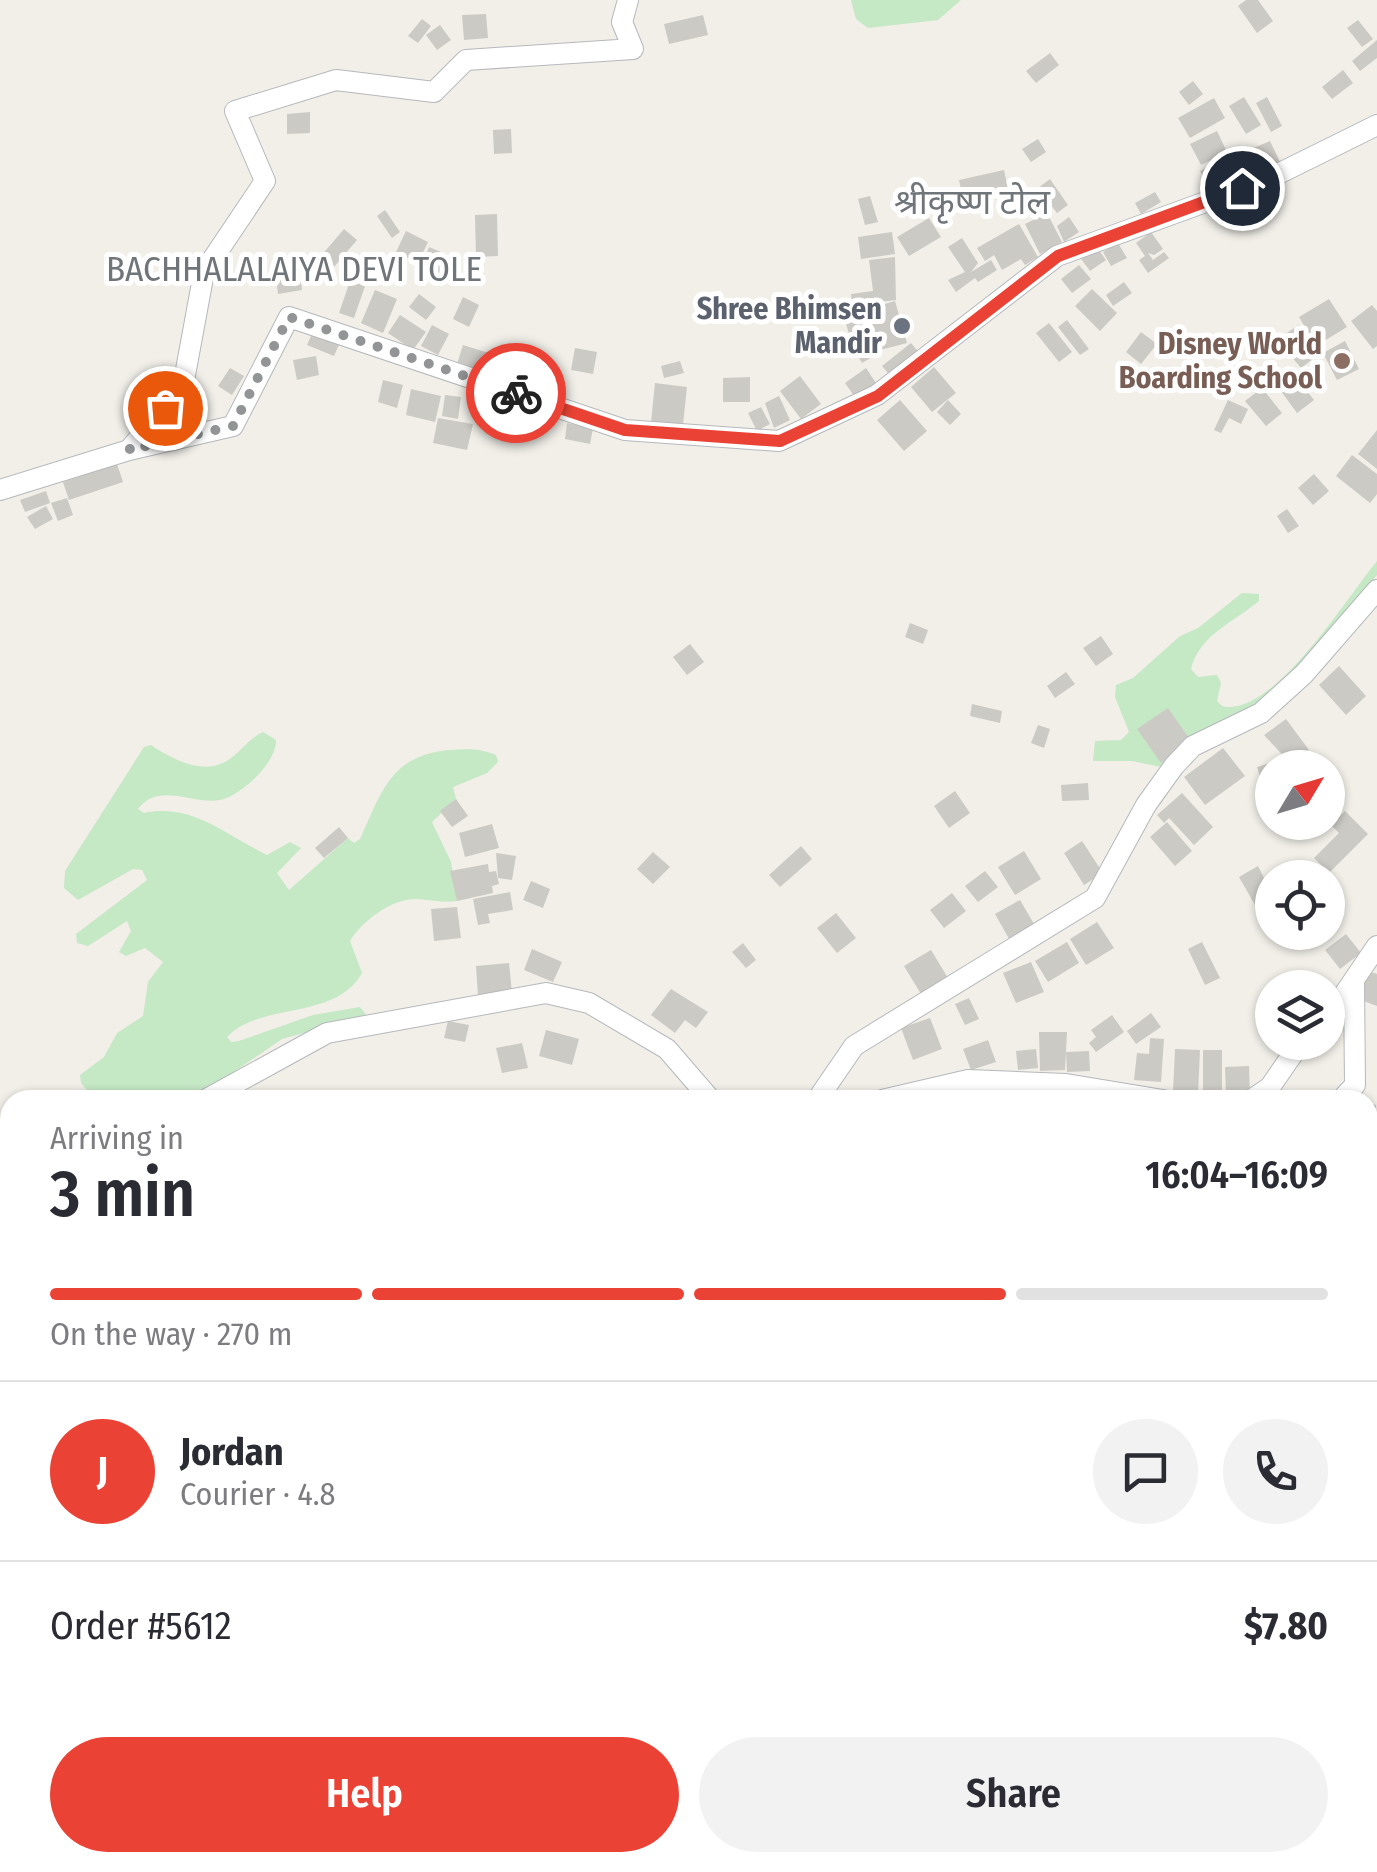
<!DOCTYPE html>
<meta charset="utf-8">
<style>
:root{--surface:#fff;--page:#f2f2f3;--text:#2b2b33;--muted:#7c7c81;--line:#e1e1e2;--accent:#ea4335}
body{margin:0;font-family:"Fira Sans Condensed","Noto Sans Devanagari",sans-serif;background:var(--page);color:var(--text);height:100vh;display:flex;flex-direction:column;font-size:38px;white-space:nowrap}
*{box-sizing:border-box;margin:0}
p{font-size:32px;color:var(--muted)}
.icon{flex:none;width:55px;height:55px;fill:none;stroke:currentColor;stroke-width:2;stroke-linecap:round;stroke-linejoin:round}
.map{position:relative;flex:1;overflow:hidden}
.panel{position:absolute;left:0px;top:1090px;width:1378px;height:782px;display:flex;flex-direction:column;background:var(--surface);border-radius:30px 30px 0 0;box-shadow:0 2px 8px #0004}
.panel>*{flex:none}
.needle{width:65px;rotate:52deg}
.tools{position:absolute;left:1255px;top:750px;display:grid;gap:20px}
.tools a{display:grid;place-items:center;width:90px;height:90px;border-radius:50%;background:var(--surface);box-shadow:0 2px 8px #0004;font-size:50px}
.pin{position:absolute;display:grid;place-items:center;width:85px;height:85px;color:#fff;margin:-42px;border:5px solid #fff;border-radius:50%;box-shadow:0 2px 10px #0007}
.courier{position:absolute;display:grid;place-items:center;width:100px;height:100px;margin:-50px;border:8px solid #ea4335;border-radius:50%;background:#fff;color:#222;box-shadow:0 2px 12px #0007}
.head em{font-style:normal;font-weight:600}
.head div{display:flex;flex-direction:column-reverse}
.head{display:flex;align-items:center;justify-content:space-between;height:170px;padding:0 50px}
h1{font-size:65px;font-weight:600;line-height:75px}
.bar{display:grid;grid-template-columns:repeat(4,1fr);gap:15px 10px;align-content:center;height:120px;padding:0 50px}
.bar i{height:12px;border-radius:8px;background:var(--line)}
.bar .on{background:var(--accent)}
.bar p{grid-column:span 4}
.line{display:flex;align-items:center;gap:25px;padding:0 50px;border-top:2px solid var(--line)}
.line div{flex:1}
.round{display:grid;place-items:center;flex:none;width:105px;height:105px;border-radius:52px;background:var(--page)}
.primary-button{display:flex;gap:20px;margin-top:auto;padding:20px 50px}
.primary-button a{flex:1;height:115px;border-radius:60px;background:var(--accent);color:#fff;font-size:40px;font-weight:600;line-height:115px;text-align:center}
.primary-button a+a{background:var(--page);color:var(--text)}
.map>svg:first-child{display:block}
</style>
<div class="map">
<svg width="1377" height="1872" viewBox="0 0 1377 1872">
<rect width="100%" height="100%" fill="#f1efe8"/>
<!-- green -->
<path fill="#c5e8c5" d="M 851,0 L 961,0 L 938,20 L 868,28 L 856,19 Z
M 1377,561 L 1377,575 L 1274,694 L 1166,768 L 1132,761 L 1093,761 L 1095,741 L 1121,740 L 1129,732 L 1115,697 L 1116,685 L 1133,678 L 1180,636 L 1198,628 L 1242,593 L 1259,594 L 1259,601 C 1234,622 1199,635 1191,669 L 1198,677 L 1217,675 L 1221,683 L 1217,701 L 1222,706 C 1272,719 1348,596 1377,561 Z
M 263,732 L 276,740 C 277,762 241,796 220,800 C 193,805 158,781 138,809 L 144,813 C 193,803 225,835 267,855 L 290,842 L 301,848 L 277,873 L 289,890 L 348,838 L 354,843 L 360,839 C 382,791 391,755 450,750 C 469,749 478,748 496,755 L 498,762 L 487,773 L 453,787 L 456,799 L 432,822 L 451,862 L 457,901 C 441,903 431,900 417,899 C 392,898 362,921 350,941 L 362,973 C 335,1021 262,1001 227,1037 L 231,1042 L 239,1041 L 313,1015 L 360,1007 L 367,1016 L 282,1039 L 193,1100 L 95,1100 L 81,1083 L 80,1075 L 104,1057 L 117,1033 L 143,1016 L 148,982 L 163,962 L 145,948 L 126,956 L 119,952 L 131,931 L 127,921 L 88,946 L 77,943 L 76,934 L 147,880 L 142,870 L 133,869 L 78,900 L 64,888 L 65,871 L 144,747 L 151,745 C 170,758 201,775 225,762 C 240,754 248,739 263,732 Z
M 1369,1439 L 1377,1440 L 1377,1565 L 1368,1568 L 1368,1495 L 1375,1490 L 1368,1475 Z
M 1368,1625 L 1370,1658 L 1377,1659 L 1377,1872 L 416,1872 L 422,1862 L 1368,1862 Z"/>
<!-- building -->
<path fill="#cccac5" d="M 1246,0 L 1258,0 L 1273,21 L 1257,33 L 1238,6 Z
M 486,14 L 488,38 L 464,40 L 462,15 Z
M 703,15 L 708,35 L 669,44 L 664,24 Z
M 422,19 L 431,26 L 418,43 L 408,36 Z
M 1358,20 L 1373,39 L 1362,47 L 1347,28 Z
M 440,25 L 451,40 L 437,50 L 426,35 Z
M 1377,40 L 1377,58 L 1360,71 L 1352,61 Z
M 1050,53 L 1059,65 L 1036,83 L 1026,71 Z
M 1343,70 L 1353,83 L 1332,99 L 1322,87 Z
M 1193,81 L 1203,94 L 1189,105 L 1179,92 Z
M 1244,97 L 1261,125 L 1246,134 L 1229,106 Z
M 1267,97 L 1282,126 L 1271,132 L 1256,103 Z
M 1214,98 L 1225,118 L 1190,138 L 1178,118 Z
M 310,112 L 310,133 L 287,134 L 287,114 Z
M 511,129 L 512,153 L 494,154 L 493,130 Z
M 1217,131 L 1227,152 L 1201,165 L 1190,144 Z
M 1038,139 L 1046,152 L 1031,162 L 1022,149 Z
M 1270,141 L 1281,164 L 1243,180 L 1232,158 L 1247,151 L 1255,168 L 1249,150 Z
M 1226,158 L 1238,180 L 1212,194 L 1200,171 Z
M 1004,170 L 1008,189 L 963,199 L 959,180 Z
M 1050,179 L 1068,205 L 1057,213 L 1050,204 L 1045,208 L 1034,191 Z
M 1155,192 L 1161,202 L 1141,214 L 1135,203 Z
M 870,196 L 878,222 L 865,225 L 858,199 Z
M 385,210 L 400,232 L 392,238 L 377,216 Z
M 1047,213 L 1062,242 L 1040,254 L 1025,224 Z
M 497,214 L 498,256 L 476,257 L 475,215 Z
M 1069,217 L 1079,232 L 1064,242 L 1057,226 Z
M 929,218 L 941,237 L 909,256 L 897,237 Z
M 1019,224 L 1038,257 L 1025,265 L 1021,259 L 1002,270 L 994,255 L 985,261 L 977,248 Z
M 344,229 L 357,240 L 334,267 L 321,256 Z
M 406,231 L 428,242 L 418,263 L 396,252 Z
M 892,232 L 895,254 L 861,259 L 858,237 Z
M 1151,232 L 1163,249 L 1154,255 L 1148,253 L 1153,260 L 1164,252 L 1169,258 L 1148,273 L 1139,260 L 1145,256 L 1136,243 Z
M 962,238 L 978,263 L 971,272 L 991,260 L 997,270 L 978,282 L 975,278 L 956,292 L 948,280 L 965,272 L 948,247 Z
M 1118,243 L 1127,258 L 1111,266 L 1103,252 Z
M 1095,245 L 1106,260 L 1090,271 L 1079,256 Z
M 429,247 L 453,257 L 443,280 L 420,270 Z
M 895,257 L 896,300 L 852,305 L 851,294 L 873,291 L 869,260 Z
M 1079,265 L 1091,279 L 1072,293 L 1061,279 Z
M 299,267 L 302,290 L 278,294 L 275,270 Z
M 350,281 L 365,286 L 354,318 L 339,313 Z
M 1124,282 L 1132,293 L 1113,306 L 1106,295 Z
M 1092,289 L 1117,313 L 1100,331 L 1075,306 Z
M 375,290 L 397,299 L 383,333 L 361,323 Z
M 419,294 L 436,307 L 426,320 L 409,307 Z
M 463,297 L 479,305 L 469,327 L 453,319 Z
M 1329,299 L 1347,327 L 1316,346 L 1299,317 Z
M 895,301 L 907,343 L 880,350 L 868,309 Z
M 1372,305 L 1377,311 L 1377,346 L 1373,349 L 1351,321 Z
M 865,308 L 871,332 L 850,337 L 843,314 Z
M 400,315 L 426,332 L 413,350 L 388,333 Z
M 1067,320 L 1089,349 L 1080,355 L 1058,327 Z
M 1049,323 L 1072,352 L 1059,362 L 1036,333 Z
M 432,325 L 449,334 L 438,355 L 421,346 Z
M 1299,325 L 1309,339 L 1286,354 L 1276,340 Z
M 315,327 L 342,338 L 334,356 L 307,345 Z
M 1141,332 L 1157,344 L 1141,364 L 1126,352 Z
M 869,336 L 879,353 L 862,363 L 852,346 Z
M 1345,341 L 1359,369 L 1337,380 L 1323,353 Z
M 911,343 L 921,355 L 892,378 L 882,366 Z
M 1308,343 L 1318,355 L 1301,368 L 1291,356 Z
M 463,345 L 542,370 L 535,392 L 457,364 Z
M 575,348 L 597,352 L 593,374 L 571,370 Z
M 316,356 L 319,375 L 297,380 L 293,360 Z
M 680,361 L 684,373 L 664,378 L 661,366 Z
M 934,367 L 956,393 L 932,412 L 911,387 Z
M 230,368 L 244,376 L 232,395 L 218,386 Z
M 866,368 L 880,389 L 859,403 L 845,383 Z
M 1294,374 L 1314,400 L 1297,413 L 1278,387 Z
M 800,376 L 821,404 L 801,419 L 780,391 Z
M 750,377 L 750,402 L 723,402 L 723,378 Z
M 383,380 L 403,385 L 397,408 L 378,402 Z
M 655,383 L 687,387 L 683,425 L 651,422 Z
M 1262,388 L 1282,413 L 1266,426 L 1245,401 Z
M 411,389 L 441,396 L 435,422 L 406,415 Z
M 445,395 L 461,397 L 458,419 L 442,416 Z
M 779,396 L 790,420 L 774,428 L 765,403 Z
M 900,400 L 927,431 L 904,451 L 877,420 Z
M 948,400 L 961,414 L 950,425 L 937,412 Z
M 1228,400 L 1248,409 L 1241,424 L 1229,418 L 1221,433 L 1214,430 Z
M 761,407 L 770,424 L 757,431 L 748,413 Z
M 438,418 L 473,424 L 467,450 L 433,443 Z
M 567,423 L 593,428 L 590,444 L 565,439 Z
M 1377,430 L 1377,469 L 1358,454 Z
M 1352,455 L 1377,474 L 1377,494 L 1370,503 L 1336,476 Z
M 117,464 L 123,482 L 69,500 L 63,482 Z
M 1314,474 L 1329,491 L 1313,505 L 1298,488 Z
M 46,491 L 50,503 L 25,512 L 20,500 Z
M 67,498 L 73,515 L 58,521 L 51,503 Z
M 46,506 L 53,519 L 35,529 L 27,517 Z
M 1287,509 L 1299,526 L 1288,533 L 1277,516 Z
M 910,623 L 928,630 L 923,644 L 905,637 Z
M 1101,636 L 1113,654 L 1096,666 L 1083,648 Z
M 690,644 L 704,662 L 687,675 L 673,657 Z
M 1339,666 L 1366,696 L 1346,715 L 1319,685 Z
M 1066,672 L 1075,684 L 1055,698 L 1047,686 Z
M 972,704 L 1002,711 L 1000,723 L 970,716 Z
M 1168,708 L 1191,741 L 1161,763 L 1137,729 Z
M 1286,719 L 1309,750 L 1291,764 L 1264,735 Z
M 1038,725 L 1050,729 L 1044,748 L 1031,743 Z
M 1223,748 L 1245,776 L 1205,805 L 1184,777 Z
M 1284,759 L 1287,768 L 1272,768 L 1272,791 L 1265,793 L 1257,767 Z
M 1088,783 L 1089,800 L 1062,801 L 1061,785 Z
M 955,791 L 970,813 L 949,828 L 934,806 Z
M 1182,793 L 1213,827 L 1194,845 L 1169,818 L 1164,823 L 1157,815 Z
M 456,799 L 468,816 L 452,827 L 440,811 Z
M 1345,811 L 1368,834 L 1329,873 L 1314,858 L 1339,833 L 1331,825 Z
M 1167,822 L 1192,851 L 1175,866 L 1150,837 Z
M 492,824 L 499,848 L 465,857 L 459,833 Z
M 339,827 L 348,838 L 324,858 L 315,848 Z
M 1082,841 L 1103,873 L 1084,885 L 1064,853 Z
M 801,846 L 812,859 L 780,887 L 769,875 Z
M 1024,851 L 1041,879 L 1015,895 L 998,867 Z
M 653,852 L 670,867 L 653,884 L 637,869 Z
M 496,853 L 516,856 L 512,880 L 498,878 Z
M 488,864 L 489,872 L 496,871 L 499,884 L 492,886 L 493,893 L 457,901 L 450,871 Z
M 1258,866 L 1272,894 L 1255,905 L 1239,877 Z
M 985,871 L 998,887 L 978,902 L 965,886 Z
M 531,881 L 550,889 L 543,908 L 523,900 Z
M 510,892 L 513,910 L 488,914 L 490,923 L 478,925 L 473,899 Z
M 952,893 L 966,911 L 944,928 L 930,910 Z
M 1020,900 L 1037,929 L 1012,944 L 995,914 Z
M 457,907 L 461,938 L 434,941 L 431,909 Z
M 836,913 L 856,938 L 837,953 L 817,928 Z
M 1097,922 L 1114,948 L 1086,965 L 1070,939 Z
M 1346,934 L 1361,953 L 1340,969 L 1325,950 Z
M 1067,942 L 1079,963 L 1048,982 L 1035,961 Z
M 1202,942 L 1220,978 L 1205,985 L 1188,949 Z
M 743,943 L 756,960 L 746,968 L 732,952 Z
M 532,949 L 562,962 L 553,982 L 524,970 Z
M 931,950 L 948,978 L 921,994 L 904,966 Z
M 1031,962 L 1044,992 L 1016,1003 L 1003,973 Z
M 509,963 L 512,993 L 478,996 L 476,966 Z
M 1368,971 L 1377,974 L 1377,1006 L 1358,999 Z
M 671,989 L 708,1012 L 696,1028 L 685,1020 L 675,1033 L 651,1015 Z
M 969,998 L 979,1019 L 965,1025 L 955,1004 Z
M 1151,1013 L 1161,1027 L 1136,1044 L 1127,1031 Z
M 1112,1015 L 1124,1032 L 1096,1052 L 1089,1043 L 1096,1037 L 1091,1030 Z
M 930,1018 L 942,1049 L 913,1060 L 901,1028 Z
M 448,1021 L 469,1025 L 465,1042 L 444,1038 Z
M 546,1030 L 579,1039 L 572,1065 L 539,1056 Z
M 1039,1032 L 1067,1032 L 1065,1070 L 1040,1071 Z
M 1150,1038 L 1164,1039 L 1161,1082 L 1134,1080 L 1137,1053 L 1149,1054 Z
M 988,1040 L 996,1062 L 971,1070 L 963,1049 Z
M 522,1043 L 528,1068 L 502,1073 L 496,1048 Z
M 1036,1049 L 1038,1068 L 1018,1070 L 1016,1051 Z
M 1175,1049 L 1200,1050 L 1198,1094 L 1173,1092 Z
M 1203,1050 L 1222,1050 L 1222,1092 L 1203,1092 Z
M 1089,1051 L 1090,1071 L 1067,1072 L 1066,1052 Z
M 1249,1066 L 1250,1097 L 1226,1097 L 1225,1067 Z
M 1368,1103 L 1376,1105 L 1373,1152 L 1368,1151 Z
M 1368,1320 L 1377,1326 L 1377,1348 L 1368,1366 Z"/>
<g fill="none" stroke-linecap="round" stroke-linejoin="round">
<defs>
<path id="minor" d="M 129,450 L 183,386 L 204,272 L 265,181 L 235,111 L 336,80 L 434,92 L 466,60 L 633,49 L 622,22 L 628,0
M 0,490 L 129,450 L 233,426 L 289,317 L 625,430 L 779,441 L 877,395 L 1057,256 L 1266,180 L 1377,125
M 1328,1018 L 1377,946
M 205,1100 L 327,1033 L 546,993 L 589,1003 L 667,1049 L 711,1100
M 817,1100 L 854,1046 L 1095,898 L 1146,805 L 1174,766 L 1193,746 L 1261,713 L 1304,674 L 1377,590
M 882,1100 L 968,1080 L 1066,1084 L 1163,1100
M 1251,1100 L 1270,1087 L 1301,1042
M 1341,1100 L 1355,1085 L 1354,982
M 1368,1674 L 1377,1676"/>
</defs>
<!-- minor casing -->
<use href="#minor" stroke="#b5b8bc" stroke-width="22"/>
<!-- minor -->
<use href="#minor" stroke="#fff" stroke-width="20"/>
</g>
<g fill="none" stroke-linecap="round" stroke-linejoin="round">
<!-- done -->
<path stroke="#929495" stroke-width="10" stroke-dasharray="0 18" d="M 165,408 L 129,450 L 233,426 L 289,317 L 516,393"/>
<!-- route -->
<path stroke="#ea4335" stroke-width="12" d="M 516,393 L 625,430 L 780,441 L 878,396 L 1058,256 L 1242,188"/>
</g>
<!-- markers -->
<circle fill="#6b7280" stroke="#fff" stroke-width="4" cx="902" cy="326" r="10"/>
<circle fill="#8d6e63" stroke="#fff" stroke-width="4" cx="1342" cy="361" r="10"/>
<g text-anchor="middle" stroke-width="10" stroke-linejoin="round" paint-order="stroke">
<!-- worship labels -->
<g font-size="30" font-weight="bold" fill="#5b616d" stroke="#fff" text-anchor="end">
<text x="882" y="319">Shree Bhimsen<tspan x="882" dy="34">Mandir</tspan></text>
</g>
<!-- education labels -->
<g font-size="30" font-weight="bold" fill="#785e54" stroke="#fff" text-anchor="end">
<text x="1322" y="354">Disney World<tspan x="1322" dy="34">Boarding School</tspan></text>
</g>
<!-- quarter labels -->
<g font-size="35" fill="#70757a" stroke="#fff">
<text x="972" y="214">श्रीकृष्ण टोल</text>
<text x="294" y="281">BACHHALALAIYA DEVI TOLE</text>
</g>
</g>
</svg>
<div class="tools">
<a><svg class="needle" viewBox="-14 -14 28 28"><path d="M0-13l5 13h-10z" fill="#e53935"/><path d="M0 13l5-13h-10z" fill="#7c7c81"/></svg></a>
<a><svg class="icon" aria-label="locate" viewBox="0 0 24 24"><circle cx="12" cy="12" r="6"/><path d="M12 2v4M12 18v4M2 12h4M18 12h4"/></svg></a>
<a><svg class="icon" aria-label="layers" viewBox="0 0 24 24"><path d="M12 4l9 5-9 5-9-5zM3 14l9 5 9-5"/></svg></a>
</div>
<div class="pin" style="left:165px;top:408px;background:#ea580c"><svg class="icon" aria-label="bag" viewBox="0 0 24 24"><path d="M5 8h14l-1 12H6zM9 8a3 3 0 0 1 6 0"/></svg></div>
<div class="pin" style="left:1242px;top:188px;background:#1f2937"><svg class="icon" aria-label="home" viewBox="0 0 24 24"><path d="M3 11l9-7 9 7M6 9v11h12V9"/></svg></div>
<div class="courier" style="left:516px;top:393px"><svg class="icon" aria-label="bike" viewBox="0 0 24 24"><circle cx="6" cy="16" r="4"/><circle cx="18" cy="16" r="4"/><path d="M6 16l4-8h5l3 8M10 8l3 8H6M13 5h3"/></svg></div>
<section class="panel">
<div class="head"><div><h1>3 min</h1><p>Arriving in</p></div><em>16:04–16:09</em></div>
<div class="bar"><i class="on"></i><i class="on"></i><i class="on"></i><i></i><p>On the way · 270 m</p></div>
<div class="line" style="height:180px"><b class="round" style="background:var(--accent);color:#fff">J</b><div><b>Jordan</b><p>Courier · 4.8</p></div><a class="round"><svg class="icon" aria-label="chat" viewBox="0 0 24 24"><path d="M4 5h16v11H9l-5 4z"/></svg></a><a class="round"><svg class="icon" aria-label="phone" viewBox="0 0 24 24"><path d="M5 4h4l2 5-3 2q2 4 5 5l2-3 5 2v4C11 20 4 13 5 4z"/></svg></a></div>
<div class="line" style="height:130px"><div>Order #5612</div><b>$7.80</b></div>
<div class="primary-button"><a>Help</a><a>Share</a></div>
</section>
</div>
